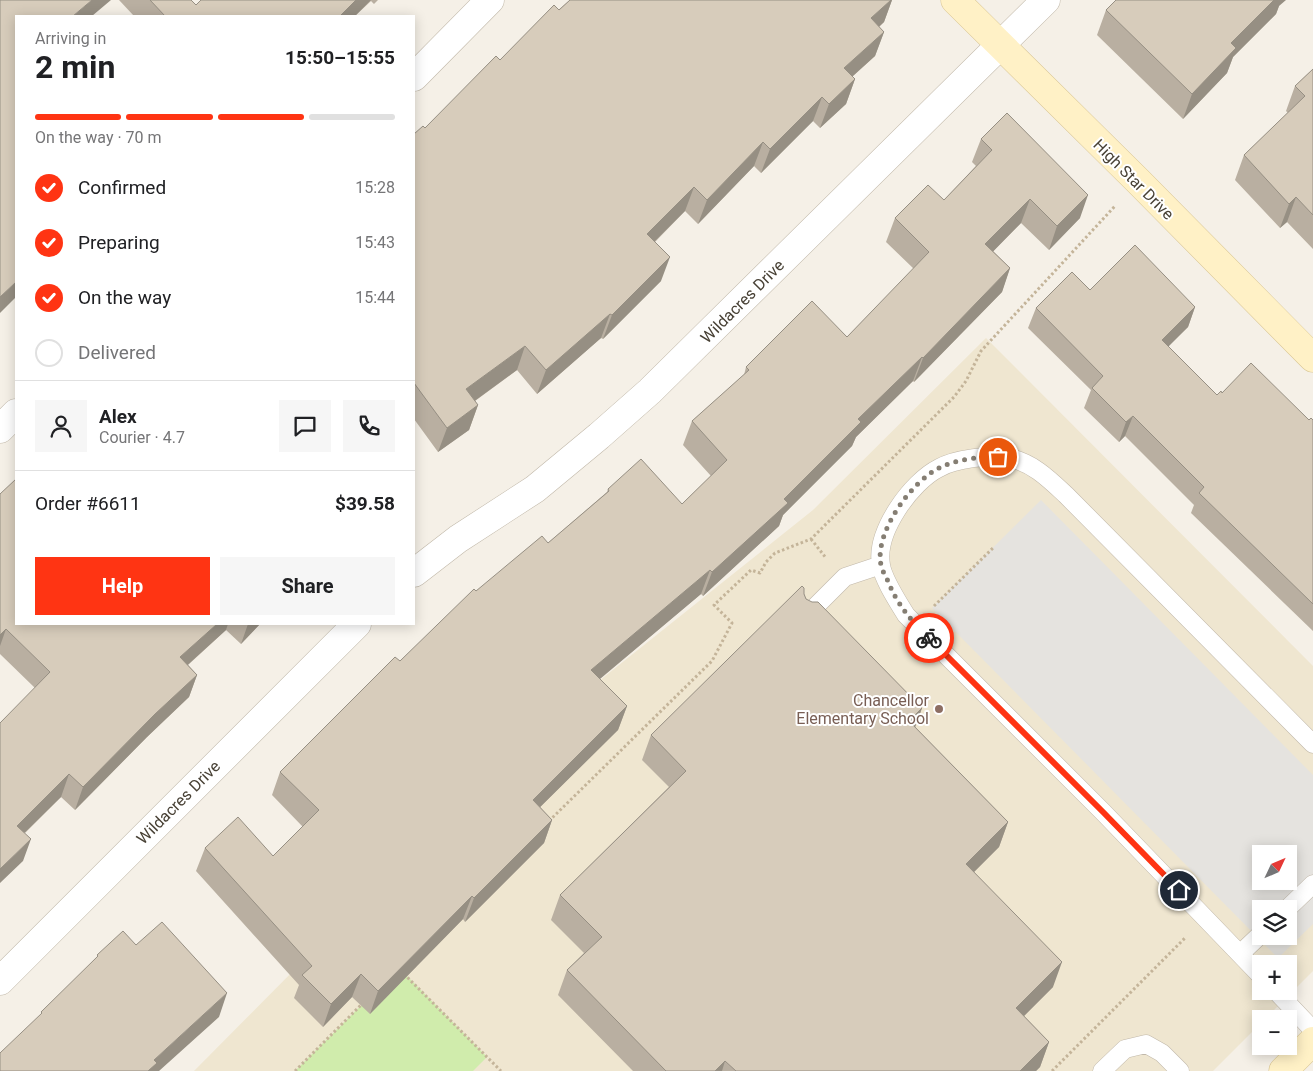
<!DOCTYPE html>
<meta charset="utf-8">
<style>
:root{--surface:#fff;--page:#f6f6f6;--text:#202124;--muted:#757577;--line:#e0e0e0;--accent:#ff3413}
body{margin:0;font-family:Roboto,sans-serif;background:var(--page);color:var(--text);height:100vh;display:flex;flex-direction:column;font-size:19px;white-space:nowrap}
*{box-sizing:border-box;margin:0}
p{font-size:16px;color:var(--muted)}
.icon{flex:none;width:28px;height:28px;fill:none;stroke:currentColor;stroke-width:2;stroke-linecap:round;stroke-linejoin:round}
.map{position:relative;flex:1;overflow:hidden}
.details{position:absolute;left:15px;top:15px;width:400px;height:610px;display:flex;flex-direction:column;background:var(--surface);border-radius:0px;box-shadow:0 2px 12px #0003}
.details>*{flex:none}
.needle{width:32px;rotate:46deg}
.tools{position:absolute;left:1252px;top:845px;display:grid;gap:10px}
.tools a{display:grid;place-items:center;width:45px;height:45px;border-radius:0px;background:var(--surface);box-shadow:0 2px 12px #0003;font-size:25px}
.pin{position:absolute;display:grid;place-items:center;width:42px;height:42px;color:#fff;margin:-21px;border:2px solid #fff;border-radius:50%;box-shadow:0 1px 5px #0007}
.courier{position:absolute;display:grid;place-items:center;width:50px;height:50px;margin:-25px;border:4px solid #ff3413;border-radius:50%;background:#fff;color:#222;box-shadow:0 1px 6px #0007}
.headline em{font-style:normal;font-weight:700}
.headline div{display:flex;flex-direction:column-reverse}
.headline{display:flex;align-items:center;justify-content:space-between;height:85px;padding:0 20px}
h1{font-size:32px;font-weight:700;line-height:38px}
.bar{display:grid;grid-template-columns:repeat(4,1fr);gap:8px 5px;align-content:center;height:60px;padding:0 20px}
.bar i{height:6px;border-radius:4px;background:var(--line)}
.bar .selected{background:var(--accent)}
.bar p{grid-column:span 4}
.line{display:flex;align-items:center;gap:12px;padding:0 20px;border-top:1px solid var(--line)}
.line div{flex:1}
.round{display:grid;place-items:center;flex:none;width:52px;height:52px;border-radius:0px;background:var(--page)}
ol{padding:0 20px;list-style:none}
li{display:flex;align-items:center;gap:15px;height:55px}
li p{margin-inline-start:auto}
li .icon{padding:5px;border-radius:50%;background:var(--accent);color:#fff;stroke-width:4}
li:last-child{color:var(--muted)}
li i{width:28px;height:28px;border:2px solid var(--line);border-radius:50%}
.cta{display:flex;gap:10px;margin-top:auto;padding:10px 20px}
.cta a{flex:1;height:58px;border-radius:0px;background:var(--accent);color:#fff;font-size:20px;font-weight:700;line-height:58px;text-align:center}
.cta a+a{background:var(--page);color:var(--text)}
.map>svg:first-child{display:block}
</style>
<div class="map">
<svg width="1313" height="1071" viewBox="0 0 1313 1071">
<rect width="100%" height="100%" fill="#f5f0e7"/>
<!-- education -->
<path fill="#efe6d0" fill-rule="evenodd" d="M 986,338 L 1313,666 L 1313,971 L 1265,1019 L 1261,1019 L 1261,1023 L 1213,1071 L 194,1071 L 510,752 L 813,510 ZM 1261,854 L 1289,854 L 1289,881 L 1261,881 ZM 1261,909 L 1289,909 L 1289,936 L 1261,936 ZM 1261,964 L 1289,964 L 1289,991 L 1261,991 Z"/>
<!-- green -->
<path fill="#d0ecac" d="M 399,968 L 487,1057 L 473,1071 L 295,1071 Z"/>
<!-- parking -->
<path fill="#e5e3df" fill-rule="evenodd" d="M 1041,500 L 1313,775 L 1313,924 L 1278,958 L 932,608 ZM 1261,854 L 1289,854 L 1289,881 L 1261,881 ZM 1261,909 L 1289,909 L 1289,936 L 1261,936 Z"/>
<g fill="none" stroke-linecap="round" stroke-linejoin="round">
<defs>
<path id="lane" d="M 805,617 L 845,577 L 881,565
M 1287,909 L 1313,884
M 1240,954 L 1261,934
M 1261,976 L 1103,812 L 906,615 C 898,602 883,579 881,565 C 875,532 911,482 939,468 C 954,459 992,454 1009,458 C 1032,462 1050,480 1066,495 L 1313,744
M 1276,991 L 1313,1030
M 1102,1071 L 1125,1049 L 1146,1044 L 1162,1053 L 1180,1071"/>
<path id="street" d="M 414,77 L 490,0
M 0,429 L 16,413
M 414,573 L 458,539 L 535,489 L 599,436 L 650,391 L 1046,0
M 0,981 L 357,624"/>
<path id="secondary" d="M 955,0 L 1138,181 L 1313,358
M 1283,1071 L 1313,1041"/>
</defs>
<!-- lane casing -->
<use href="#lane" stroke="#c1b8a9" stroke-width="19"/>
<!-- street casing -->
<use href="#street" stroke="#c1b8a9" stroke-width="29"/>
<!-- secondary casing -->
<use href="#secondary" stroke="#d8c593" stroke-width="29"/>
<!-- path -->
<path stroke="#c4b499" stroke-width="3" stroke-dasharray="2.5 2.5" stroke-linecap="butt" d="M 811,539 L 826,558
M 934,606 L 994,547
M 549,821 L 712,661 L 732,623 L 714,605 L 751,570 L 760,573 L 766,562 L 775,553 L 811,539 L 954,397 L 966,381 L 981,351 L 1115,206
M 404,974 L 501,1071
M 295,1071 L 362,1004
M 1052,1071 L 1186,937"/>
<!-- lane -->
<use href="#lane" stroke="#fff" stroke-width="18"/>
<!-- street -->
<use href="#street" stroke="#fff" stroke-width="28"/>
<!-- secondary -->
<use href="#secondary" stroke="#fff1c6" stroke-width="28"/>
</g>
<!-- wall -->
<path fill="#b9afa1" d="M 119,0 L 191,0 L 196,5 L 201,0 L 378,0 L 374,4 L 371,1 L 355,16 L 134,16 Z
M 570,0 L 892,0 L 884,22 L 879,27 L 884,32 L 875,56 L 852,77 L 855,79 L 846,104 L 820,128 L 813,121 L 761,173 L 754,166 L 698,224 L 685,211 L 655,242 L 661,281 L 603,339 L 601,338 L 537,394 L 517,370 L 475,401 L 478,405 L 469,430 L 438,452 L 414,419 L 414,134 L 425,128 L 500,60 Z
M 1279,6 L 1276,14 L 1233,57 L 1227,73 L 1183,119 L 1097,35 L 1106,10 Z
M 1313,69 L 1313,249 L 1287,222 L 1280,228 L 1235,180 L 1244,155 L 1288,113 L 1286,111 L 1295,86 Z
M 981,139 L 1080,218 L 1049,250 L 1021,223 L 993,251 L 1010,268 L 1002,292 L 914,382 L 913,381 L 856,437 L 852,446 L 783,515 L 779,526 L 703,596 L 701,594 L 600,679 L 627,706 L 618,730 L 540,807 L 552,820 L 544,843 L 465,922 L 463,919 L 370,1014 L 352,997 L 323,1027 L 294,998 L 299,985 L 196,871 L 205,848 L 273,856 L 303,827 L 272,795 L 280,772 L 476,591 L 548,543 L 607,492 L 608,489 L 682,504 L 711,476 L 683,445 L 692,421 L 744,375 L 746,367 L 847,337 L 914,269 L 886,242 L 895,218 L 944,200 L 976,166 L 972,162 Z
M 1090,290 L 1195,307 L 1188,327 L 1168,346 L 1217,395 L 1222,393 L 1309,420 L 1313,420 L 1313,631 L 1191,513 L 1194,505 L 1125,436 L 1119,442 L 1084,408 L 1091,390 L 1028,328 L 1036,308 Z
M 0,494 L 16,624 L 260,624 L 241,644 L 226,630 L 188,665 L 197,675 L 189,697 L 147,737 L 75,810 L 61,797 L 25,833 L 23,861 L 35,688 L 0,654 Z
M 804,594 L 806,599 L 922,708 L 915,727 L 1008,822 L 999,847 L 974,872 L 1053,987 L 1024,1016 L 1049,1042 L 1040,1067 L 1036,1071 L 633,1071 L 558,995 L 567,970 L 584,953 L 551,920 L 560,895 L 669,787 L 642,760 L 651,735 Z"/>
<!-- shaded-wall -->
<path fill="#968f83" d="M 92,0 L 111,0 L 92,16 L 73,16 Z
M 356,0 L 371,0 L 355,16 L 340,16 Z
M 891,0 L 892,0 L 884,22 L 862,42 L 871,18 Z
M 1274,0 L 1286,0 L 1279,6 L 1276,14 L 1233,57 L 1227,73 L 1183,119 L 1192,94 L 1231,43 Z
M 884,32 L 875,56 L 835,92 L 844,68 Z
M 855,79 L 846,104 L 820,128 L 829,104 Z
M 822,97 L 813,121 L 761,173 L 770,149 Z
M 763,142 L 754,166 L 698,224 L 707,200 Z
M 694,187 L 685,211 L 638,258 L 647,234 Z
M 1088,195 L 1080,218 L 1049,250 L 1057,226 Z
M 1296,197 L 1287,222 L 1280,228 L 1289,204 Z
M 1030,199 L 1021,223 L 977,268 L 985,244 Z
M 670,257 L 661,281 L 603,339 L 612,315 Z
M 1010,268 L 1002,292 L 914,382 L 923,358 Z
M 16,282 L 16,297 L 0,313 L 0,297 Z
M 1195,307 L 1188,327 L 1155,360 L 1162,340 Z
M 610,314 L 601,338 L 537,394 L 546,370 Z
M 525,346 L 517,370 L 458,413 L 466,389 Z
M 922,357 L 913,381 L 856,437 L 852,446 L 783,515 L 779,526 L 703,596 L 712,572 L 784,499 L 858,419 Z
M 478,405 L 469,430 L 438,452 L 447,428 Z
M 1133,416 L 1125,436 L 1119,442 L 1126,422 Z
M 710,570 L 701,594 L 583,693 L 591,670 Z
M 217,624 L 228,624 L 226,630 L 172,679 L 180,657 Z
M 248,624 L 260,624 L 241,644 Z
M 6,629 L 0,646 L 0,635 Z
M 197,675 L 189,697 L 147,737 L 75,810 L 83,787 L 155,714 Z
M 627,706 L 618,730 L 524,823 L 533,800 Z
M 922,708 L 913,733 L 909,721 Z
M 69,774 L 61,797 L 9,848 L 17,826 Z
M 552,820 L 544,843 L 465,922 L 474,898 Z
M 1008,822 L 999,847 L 957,889 L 966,864 Z
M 31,839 L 23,861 L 0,883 L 0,869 Z
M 472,896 L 463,919 L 370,1014 L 378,991 Z
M 1062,962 L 1053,987 L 1007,1033 L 1016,1008 Z
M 361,974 L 352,997 L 323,1027 L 331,1004 Z
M 227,993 L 219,1017 L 159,1071 L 148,1071 L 154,1060 Z
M 1049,1042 L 1040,1067 L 1036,1071 L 1020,1071 Z
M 725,1061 L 722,1071 L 715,1071 Z"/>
<!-- building -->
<path fill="#d7ccbb" stroke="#968f83" d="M 0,0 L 92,0 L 73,16 L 16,16 L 16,282 L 0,297 Z
M 150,0 L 191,0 L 196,5 L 201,0 L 356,0 L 340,16 L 165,16 Z
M 570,0 L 891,0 L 871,18 L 884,32 L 844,68 L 855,79 L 829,104 L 822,97 L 770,149 L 763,142 L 707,200 L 694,187 L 647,234 L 670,257 L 612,315 L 610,314 L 546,370 L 525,346 L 466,389 L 478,405 L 447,428 L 414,383 L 414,134 L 423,126 L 425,128 L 496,56 L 500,60 L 554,5 L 559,10 Z
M 1116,0 L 1274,0 L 1231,43 L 1236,48 L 1192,94 L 1106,10 Z
M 1313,69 L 1313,215 L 1296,197 L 1289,204 L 1244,155 L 1305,96 L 1295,86 Z
M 1007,113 L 1088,195 L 1057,226 L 1030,199 L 985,244 L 1010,268 L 923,358 L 922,357 L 858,419 L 861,422 L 784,499 L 788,503 L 712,572 L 710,570 L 591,670 L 627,706 L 533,800 L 552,820 L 474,898 L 472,896 L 378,991 L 361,974 L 331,1004 L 302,975 L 312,966 L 205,848 L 238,817 L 273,856 L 319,810 L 280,772 L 395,657 L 400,661 L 474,589 L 476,591 L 542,536 L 548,543 L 609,491 L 608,489 L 641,459 L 682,504 L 727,460 L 692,421 L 749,370 L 746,367 L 812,301 L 847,337 L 929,252 L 895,218 L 928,185 L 944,200 L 992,150 L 981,139 Z
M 1135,245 L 1195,307 L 1162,340 L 1217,395 L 1221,391 L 1222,393 L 1251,363 L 1309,420 L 1311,418 L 1313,420 L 1313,604 L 1199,493 L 1204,487 L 1133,416 L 1126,422 L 1092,388 L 1103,376 L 1036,308 L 1072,272 L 1090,290 Z
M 16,479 L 16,624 L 217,624 L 180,657 L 197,675 L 155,714 L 83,787 L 69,774 L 17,826 L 31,839 L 0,869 L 0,723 L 50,672 L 6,629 L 0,635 L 0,494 Z
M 802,586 L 804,588 L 804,594 L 806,599 L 812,602 L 818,602 L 922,708 L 909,721 L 1008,822 L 966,864 L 1062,962 L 1016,1008 L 1049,1042 L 1020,1071 L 736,1071 L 725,1061 L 715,1071 L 666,1071 L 567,970 L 602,937 L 560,895 L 686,771 L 651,735 Z
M 162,922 L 227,993 L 154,1060 L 157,1063 L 148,1071 L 0,1071 L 0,1053 L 42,1013 L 41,1012 L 98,956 L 97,955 L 123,931 L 136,945 Z"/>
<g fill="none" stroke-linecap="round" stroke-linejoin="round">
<!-- done -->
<path stroke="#857e73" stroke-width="5" stroke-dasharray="0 9" d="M 929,638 C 909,618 898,606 887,579 C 885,575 882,570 881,565 C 874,533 911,482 939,468 C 954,460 981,456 998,457"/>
<!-- route -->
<path stroke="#ff3413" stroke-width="6" d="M 929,638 L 1103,812 L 1179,890"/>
</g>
<!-- markers -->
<circle fill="#8d6e63" stroke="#fff" stroke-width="2" cx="939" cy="709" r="5"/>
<g text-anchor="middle" stroke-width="4" stroke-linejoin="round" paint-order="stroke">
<!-- street labels -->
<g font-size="16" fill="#484135" stroke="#fff">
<text transform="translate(1134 179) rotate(45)" y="6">High Star Drive</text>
<text transform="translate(742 301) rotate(-45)" y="6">Wildacres Drive</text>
<text transform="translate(178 802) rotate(-45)" y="6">Wildacres Drive</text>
</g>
<!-- education labels -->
<g font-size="16" fill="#785e54" stroke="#fff" text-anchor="end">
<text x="929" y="706">Chancellor<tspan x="929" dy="18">Elementary School</tspan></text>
</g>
</g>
</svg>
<div class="tools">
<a><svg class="needle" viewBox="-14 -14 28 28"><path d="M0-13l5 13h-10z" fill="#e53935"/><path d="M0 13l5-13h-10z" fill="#757577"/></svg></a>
<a><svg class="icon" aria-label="layers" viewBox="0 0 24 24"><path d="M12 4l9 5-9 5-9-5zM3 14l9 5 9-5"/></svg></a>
<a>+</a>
<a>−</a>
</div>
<div class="pin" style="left:998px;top:457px;background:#ea580c"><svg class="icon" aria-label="bag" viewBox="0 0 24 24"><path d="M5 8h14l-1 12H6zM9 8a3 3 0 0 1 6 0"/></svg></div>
<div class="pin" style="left:1179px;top:890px;background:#1f2937"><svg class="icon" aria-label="home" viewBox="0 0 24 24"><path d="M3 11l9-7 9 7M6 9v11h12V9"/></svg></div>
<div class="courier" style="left:929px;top:638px"><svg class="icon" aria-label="bike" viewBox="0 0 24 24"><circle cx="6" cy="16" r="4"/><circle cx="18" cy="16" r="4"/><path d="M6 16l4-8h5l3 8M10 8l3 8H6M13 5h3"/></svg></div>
<section class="details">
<div class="headline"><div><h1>2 min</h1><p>Arriving in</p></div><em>15:50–15:55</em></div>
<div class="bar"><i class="selected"></i><i class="selected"></i><i class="selected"></i><i></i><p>On the way · 70 m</p></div>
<ol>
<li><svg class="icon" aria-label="check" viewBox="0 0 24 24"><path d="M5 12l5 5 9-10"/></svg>Confirmed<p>15:28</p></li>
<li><svg class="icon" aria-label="check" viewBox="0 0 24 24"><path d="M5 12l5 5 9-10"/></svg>Preparing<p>15:43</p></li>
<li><svg class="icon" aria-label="check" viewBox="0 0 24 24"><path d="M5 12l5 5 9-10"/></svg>On the way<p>15:44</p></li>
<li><i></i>Delivered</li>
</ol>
<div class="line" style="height:90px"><a class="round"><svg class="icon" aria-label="person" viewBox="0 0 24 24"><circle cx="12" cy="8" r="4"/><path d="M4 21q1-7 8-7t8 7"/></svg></a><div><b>Alex</b><p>Courier · 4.7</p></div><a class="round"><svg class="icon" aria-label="chat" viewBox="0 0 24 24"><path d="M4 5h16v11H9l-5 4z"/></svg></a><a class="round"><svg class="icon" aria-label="phone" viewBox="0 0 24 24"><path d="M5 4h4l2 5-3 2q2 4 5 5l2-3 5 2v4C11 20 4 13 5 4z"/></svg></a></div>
<div class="line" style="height:65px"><div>Order #6611</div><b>$39.58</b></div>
<div class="cta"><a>Help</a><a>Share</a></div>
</section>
</div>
